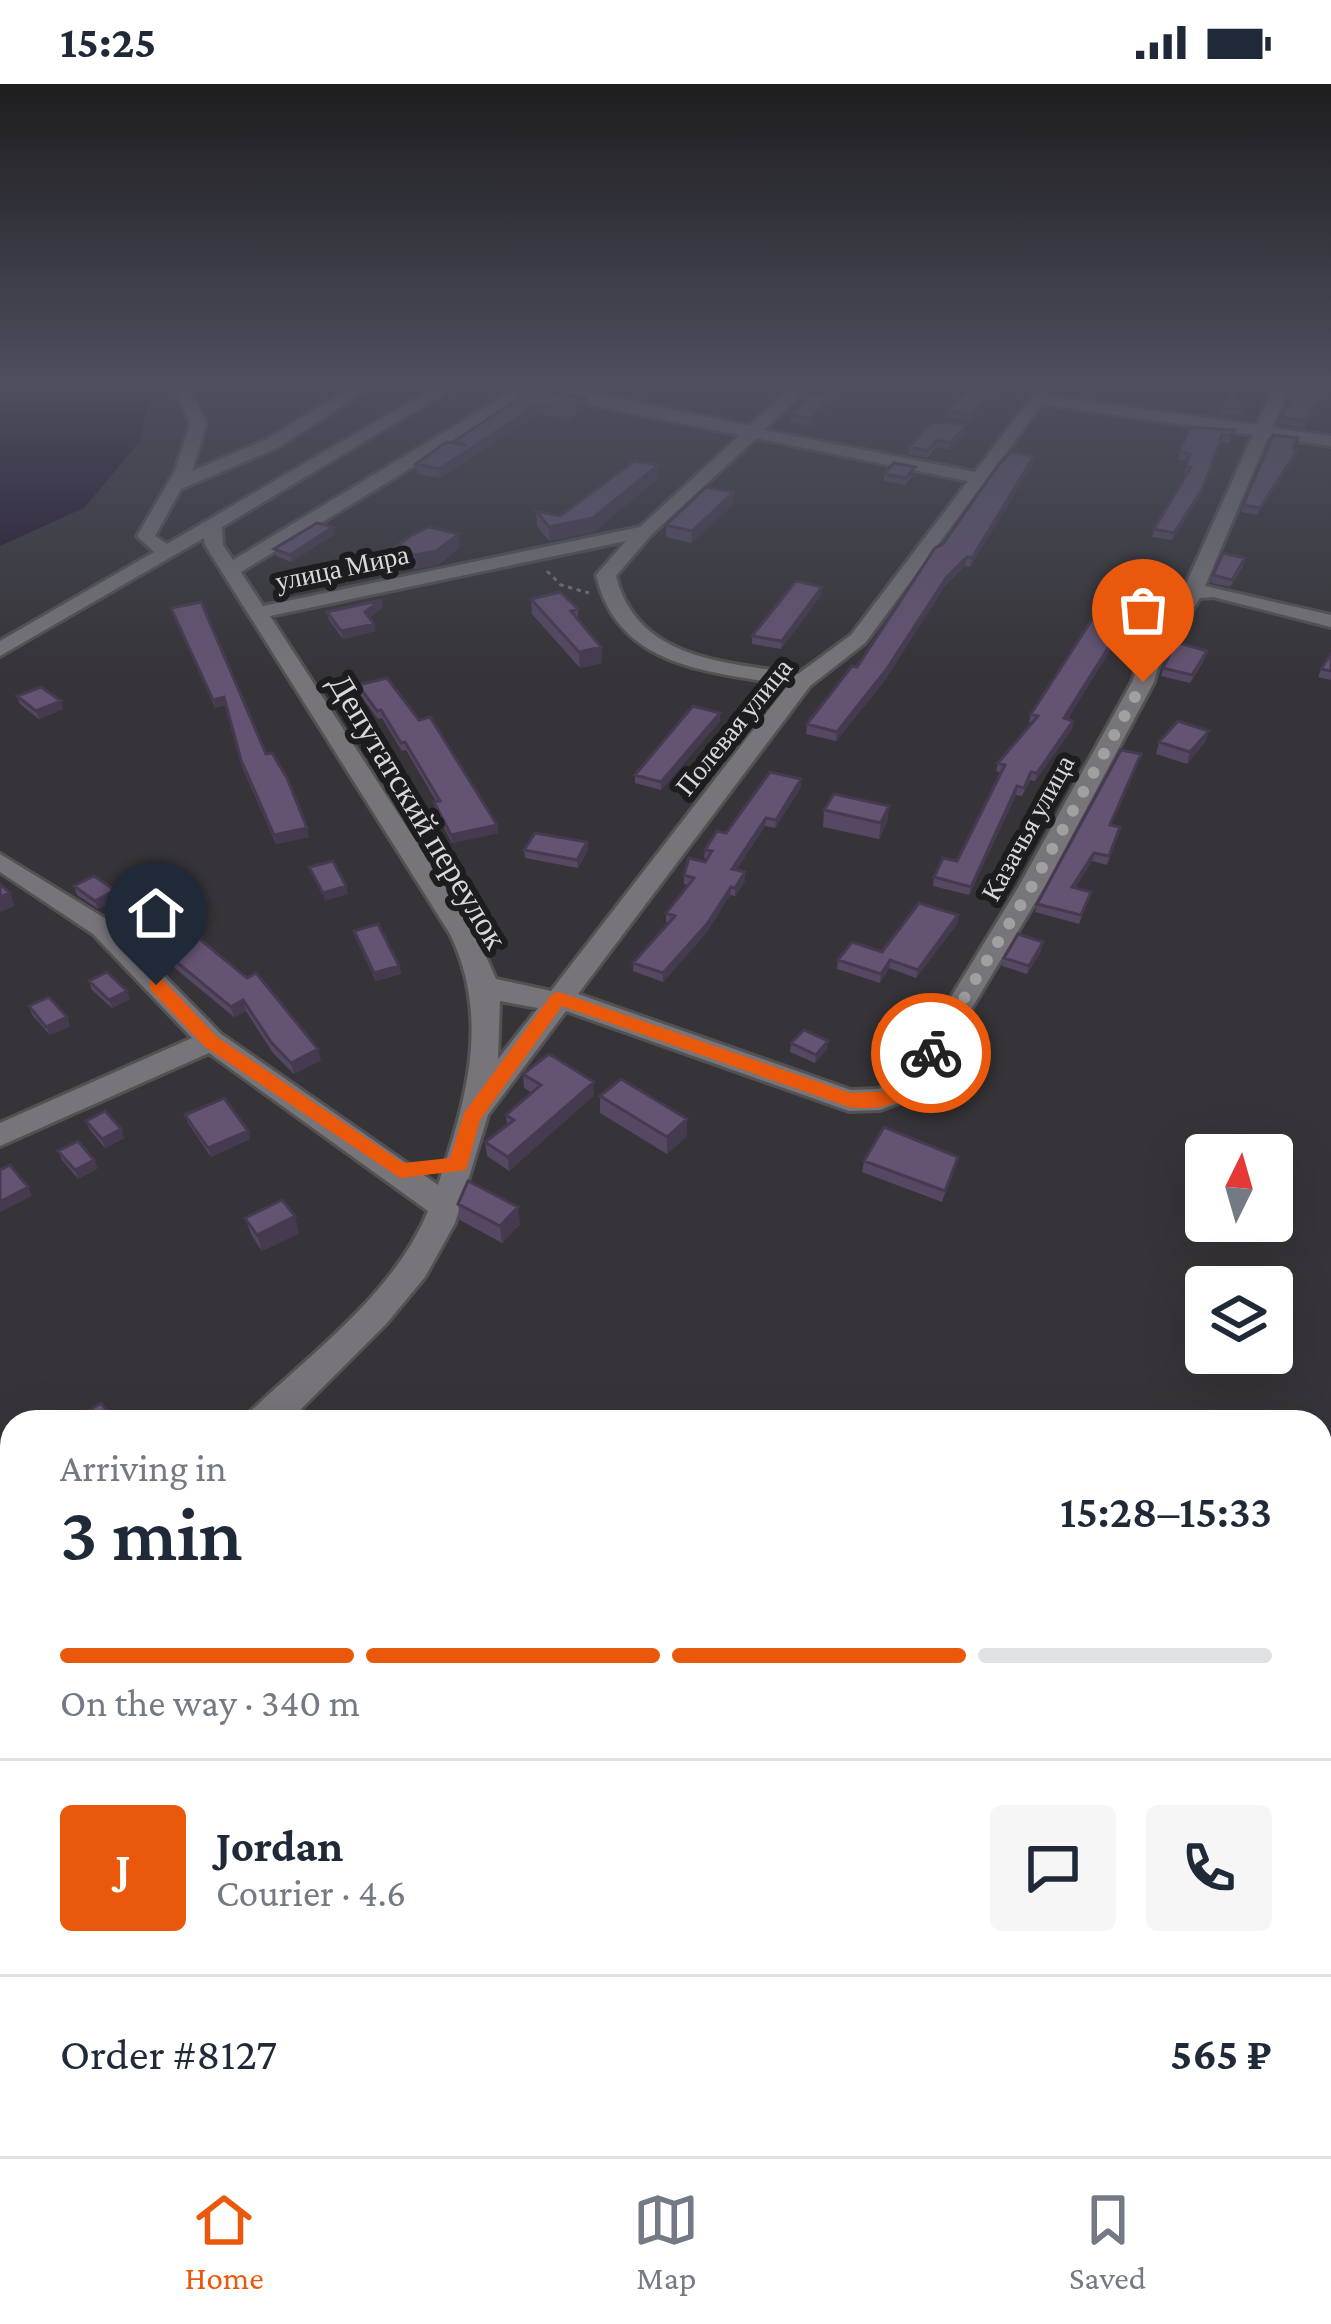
<!DOCTYPE html>
<meta charset="utf-8">
<style>
:root{--surface:#fff;--page:#f6f6f7;--text:#1f2937;--muted:#747a83;--line:#e0e1e3;--accent:#ea580c}
body{margin:0;font-family:"Crimson Pro",serif;background:var(--page);color:var(--text);height:100vh;display:flex;flex-direction:column;font-size:45px;white-space:nowrap}
*{box-sizing:border-box;margin:0}
p{font-size:39px;color:var(--muted)}
.icon{flex:none;width:66px;height:66px;fill:none;stroke:currentColor;stroke-width:2;stroke-linecap:round;stroke-linejoin:round}
.map{position:relative;flex:1;overflow:hidden}
.sheet{position:absolute;left:0px;top:1326px;width:1332px;height:747px;display:flex;flex-direction:column;background:var(--surface);border-radius:36px 36px 0 0;box-shadow:0 12px 48px #0002}
.sheet>*{flex:none}
.needle{width:78px;rotate:5deg}
.controls{position:absolute;left:1185px;top:1050px;display:grid;gap:24px}
.controls a{display:grid;place-items:center;width:108px;height:108px;border-radius:12px;background:var(--surface);box-shadow:0 12px 48px #0002;font-size:60px}
.pin{position:absolute;display:grid;place-items:center;width:102px;height:102px;color:#fff;margin:-123px -51px;border-radius:50% 50% 50% 0;rotate:-45deg;box-shadow:0 0 12px #0007}
.pin .icon{rotate:45deg}
.courier{position:absolute;display:grid;place-items:center;width:120px;height:120px;margin:-60px;border:9px solid #ea580c;border-radius:50%;background:#fff;color:#222;box-shadow:0 3px 15px #0007}
.summary em{font-style:normal;font-weight:600}
.summary div{display:flex;flex-direction:column-reverse}
.summary{display:flex;align-items:center;justify-content:space-between;height:204px;padding:0 60px}
h1{font-size:78px;font-weight:600;line-height:90px}
.bar{display:grid;grid-template-columns:repeat(4,1fr);gap:18px 12px;align-content:center;height:144px;padding:0 60px}
.bar i{height:15px;border-radius:9px;background:var(--line)}
.bar .active{background:var(--accent)}
.bar p{grid-column:span 4}
.line{display:flex;align-items:center;gap:30px;padding:0 60px;border-top:3px solid var(--line)}
.line div{flex:1}
.round{display:grid;place-items:center;flex:none;width:126px;height:126px;border-radius:12px;background:var(--page)}
.status{display:flex;justify-content:space-between;align-items:center;height:84px;padding:0 60px;background:var(--surface);direction:ltr}
.status svg{height:33px;fill:currentColor}
.tab-bar{display:flex;justify-content:space-around;align-items:center;height:168px;border-top:3px solid var(--line);background:var(--surface);font-size:33px;color:var(--muted)}
.tab-bar a{display:grid;justify-items:center;gap:6px}
.tab-bar .active{color:var(--accent)}
.map>svg:first-child{display:block}
</style>
<div class="status"><b>15:25</b><svg viewBox="0 0 49 12"><path d="M0 12V9h3v3zM5 12V6h3v6zM10 12V3h3v9zM15 12V0h3v12zM26 1h20v11H26zM47 4h2v5h-2z"/></svg></div>
<div class="map">
<svg width="1331" height="2072" viewBox="0 0 1331 2072">
<rect width="100%" height="100%" fill="#363438"/>
<!-- water -->
<path fill="#241530" d="M 0,298 L 136,298 L 148,315 L 141,356 L 84,424 L 0,462 Z"/>
<g fill="none" stroke-linecap="round" stroke-linejoin="round">
<defs>
<path id="minor" d="M 171,298 L 187,298 L 206,340 L 192,387 L 265,356 L 361,298 L 379,298 L 277,364 L 181,405 L 155,452 L 167,460 L 444,298 L 463,298 L 222,443 L 223,461 L 233,476 L 516,305 L 496,298 L 545,298 L 749,342 L 797,298 L 813,298 L 764,346 L 975,388 L 1043,298 L 1058,298 L 1049,312 L 1257,341 L 1276,298 L 1292,298 L 1272,344 L 1331,352 L 1331,362 L 1268,353 L 1205,502 L 1331,531 L 1331,543 L 1213,513 L 1200,514 L 1161,574 L 1154,598 L 1045,802 L 930,994 L 907,1016 L 880,1026 L 849,1027 L 566,927 L 488,1031 L 455,1139 L 425,1193 L 386,1240 L 288,1338 L 246,1338 L 251,1327 C 313,1268 395,1208 428,1127 L 209,969 L 0,1062 L 0,1039 L 192,954 L 93,850 L 0,788 L 0,770 L 111,838 L 221,950 L 438,1101 C 466,1017 491,934 450,850 L 205,461 L 204,454 L 0,572 L 0,557 L 154,468 L 137,452 L 175,387 L 190,340 ZM 533,309 L 740,351 L 640,443 L 263,522 L 241,488 ZM 1042,320 L 1253,351 L 1172,531 L 1141,573 L 1132,598 L 1019,802 L 910,980 L 879,1005 L 851,1006 L 578,910 L 810,602 L 865,559 ZM 756,354 L 968,397 L 851,551 L 798,590 C 725,578 637,576 616,492 L 651,451 ZM 626,457 L 596,491 C 618,584 708,587 788,601 L 551,907 L 496,895 L 476,850 L 270,532 ZM 500,917 L 538,924 L 498,975 Z
M 12,1566 L 12,1613 L 0,1618 L 0,1571 Z"/>
</defs>
<!-- minor casing -->
<use href="#minor" stroke="#525153" stroke-width="6"/>
<!-- path -->
<path stroke="#747376" stroke-width="3" stroke-dasharray="4.5 4.5" stroke-linecap="butt" d="M 547,487 L 561,501 L 589,509"/>
<!-- minor -->
<use href="#minor" fill="#777579" fill-rule="evenodd"/>
</g>
<!-- wall -->
<path fill="#564762" d="M 568,298 L 613,298 L 613,304 L 609,307 Z
M 964,298 L 1004,298 L 970,338 L 945,333 L 946,326 L 974,300 Z
M 1301,298 L 1328,298 L 1305,344 L 1279,340 Z
M 533,305 L 586,315 L 586,324 L 571,336 L 538,330 L 440,394 L 417,390 L 416,380 L 453,359 Z
M 832,312 L 832,319 L 811,342 L 789,338 L 790,331 Z
M 1220,324 L 1245,324 L 1243,331 L 1218,331 Z
M 1190,343 L 1232,352 L 1229,359 L 1220,358 L 1201,411 L 1172,456 L 1152,453 L 1154,445 L 1187,390 L 1184,389 L 1187,377 L 1178,375 Z
M 967,347 L 949,366 L 936,363 L 927,374 L 908,370 L 909,363 Z
M 1294,364 L 1298,365 L 1296,372 L 1257,431 L 1241,428 L 1243,421 Z
M 1032,381 L 970,483 L 965,482 L 944,503 L 885,596 L 836,657 L 806,650 L 807,640 L 857,583 L 943,460 Z
M 884,390 L 914,391 L 905,401 L 884,397 Z
M 658,395 L 593,448 L 549,457 L 537,442 L 536,427 L 560,432 Z
M 734,408 L 734,420 L 691,459 L 666,453 L 666,441 Z
M 335,450 L 291,478 L 276,472 L 274,465 Z
M 460,463 L 438,481 L 417,485 L 394,480 L 392,466 Z
M 1245,474 L 1243,482 L 1230,503 L 1211,499 L 1213,491 Z
M 1147,502 L 1145,510 L 1067,635 L 1073,637 L 1072,645 L 1035,697 L 1030,696 L 1022,712 L 1016,711 L 969,811 L 933,802 L 934,793 L 957,777 L 1001,689 L 996,687 L 998,679 L 1032,639 L 1029,638 L 1031,630 Z
M 821,511 L 781,565 L 752,560 L 752,552 Z
M 531,515 L 578,525 L 578,536 L 601,563 L 602,579 L 580,584 L 532,530 Z
M 381,516 L 382,524 L 369,534 L 375,547 L 343,555 L 329,536 L 327,528 Z
M 171,524 L 266,670 L 309,753 L 276,760 L 243,685 L 226,621 L 215,624 Z
M 1207,567 L 1205,574 L 1190,599 L 1161,592 L 1163,584 Z
M 1331,570 L 1331,596 L 1318,593 L 1321,585 Z
M 358,601 L 497,741 L 498,749 L 452,759 L 435,726 L 434,718 L 436,717 L 406,666 L 402,667 L 382,634 L 378,635 L 359,609 Z
M 17,612 L 63,625 L 39,635 L 20,620 Z
M 720,629 L 720,637 L 661,706 L 635,699 L 635,691 Z
M 1209,647 L 1205,658 L 1187,680 L 1156,670 L 1159,658 Z
M 1141,670 L 1111,741 L 1120,743 L 1107,781 L 1092,777 L 1075,804 L 1091,808 L 1079,840 L 1035,828 L 1037,820 Z
M 801,703 L 775,744 L 765,742 L 736,786 L 745,788 L 745,797 L 735,812 L 730,811 L 707,848 L 663,898 L 633,887 L 633,879 L 669,838 L 666,838 L 666,829 L 688,801 L 684,800 L 684,791 L 707,775 L 704,774 L 705,766 Z
M 889,722 L 887,738 L 879,755 L 823,743 L 824,726 Z
M 587,758 L 588,766 L 578,784 L 525,774 L 524,766 Z
M 74,802 L 115,806 L 117,815 L 98,825 L 77,811 Z
M 958,831 L 957,840 L 916,894 L 889,884 L 880,899 L 837,885 L 838,876 L 882,868 Z
M 175,835 L 321,976 L 294,990 L 273,969 L 246,927 L 234,933 L 148,862 L 144,851 Z
M 354,847 L 399,882 L 401,890 L 376,897 L 356,855 Z
M 1041,867 L 1027,890 L 1002,882 L 1004,874 Z
M 89,897 L 130,915 L 112,924 L 92,906 Z
M 29,922 L 67,933 L 70,942 L 50,951 L 32,931 Z
M 791,959 L 827,965 L 815,979 L 790,968 Z
M 523,990 L 594,998 L 594,1011 L 509,1087 L 487,1072 L 485,1058 L 507,1041 L 506,1031 L 532,1009 L 524,1004 Z
M 600,1012 L 687,1052 L 667,1070 L 600,1029 Z
M 185,1031 L 248,1047 L 250,1055 L 211,1073 L 188,1039 Z
M 86,1037 L 121,1045 L 124,1054 L 105,1064 L 90,1046 Z
M 58,1067 L 98,1084 L 78,1095 L 62,1076 Z
M 958,1073 L 942,1118 L 862,1088 L 864,1077 Z
M 458,1120 L 520,1140 L 502,1159 L 460,1136 Z
M 245,1134 L 299,1149 L 262,1167 L 251,1150 Z"/>
<!-- shaded-wall -->
<path fill="#463a50" d="M 999,298 L 1004,298 L 970,338 L 971,331 Z
M 832,312 L 832,319 L 811,342 L 811,335 Z
M 586,315 L 586,324 L 571,336 L 570,327 Z
M 537,321 L 538,330 L 440,394 L 439,385 Z
M 968,340 L 967,347 L 949,366 L 950,359 Z
M 1220,358 L 1201,411 L 1172,456 L 1174,449 Z
M 1298,365 L 1296,372 L 1257,431 L 1260,424 Z
M 1034,372 L 1032,381 L 970,483 L 972,474 Z
M 658,381 L 658,395 L 593,448 L 549,457 L 549,443 Z
M 734,408 L 734,420 L 691,459 L 692,447 Z
M 333,443 L 335,450 L 291,478 L 290,471 Z
M 459,450 L 460,463 L 438,481 L 417,485 L 415,471 Z
M 967,473 L 965,482 L 944,503 L 885,596 L 836,657 L 837,648 L 946,494 Z
M 1147,502 L 1145,510 L 1063,643 L 1064,634 Z
M 822,503 L 821,511 L 781,565 L 782,557 Z
M 381,516 L 382,524 L 366,536 L 365,528 Z
M 374,540 L 375,547 L 343,555 L 341,547 Z
M 601,563 L 602,579 L 580,584 L 579,568 Z
M 224,613 L 226,621 L 215,624 L 213,616 Z
M 61,617 L 63,625 L 39,635 L 36,627 Z
M 720,629 L 720,637 L 661,706 L 661,698 Z
M 1073,637 L 1072,645 L 1035,697 L 1037,689 Z
M 1209,647 L 1205,658 L 1187,680 L 1190,668 Z
M 801,695 L 801,703 L 775,744 L 776,736 Z
M 1017,702 L 1016,711 L 969,811 L 971,803 Z
M 889,722 L 887,738 L 879,755 L 881,739 Z
M 766,734 L 765,742 L 732,793 L 732,785 Z
M 497,741 L 498,749 L 452,759 L 451,751 Z
M 307,744 L 309,753 L 276,760 L 274,751 Z
M 587,758 L 588,766 L 578,784 L 577,776 Z
M 1094,769 L 1092,777 L 1070,811 L 1072,803 Z
M 745,788 L 745,797 L 735,812 L 735,804 Z
M 346,802 L 348,810 L 325,817 L 323,809 Z
M 731,803 L 730,811 L 707,848 L 663,898 L 663,889 Z
M 115,806 L 117,815 L 98,825 L 95,817 Z
M 10,809 L 15,822 L 0,828 L 0,813 Z
M 958,831 L 957,840 L 916,894 L 918,886 Z
M 1043,858 L 1041,867 L 1027,890 L 1029,882 Z
M 890,876 L 889,884 L 880,899 L 881,890 Z
M 399,882 L 401,890 L 376,897 L 374,889 Z
M 127,907 L 130,915 L 112,924 L 109,916 Z
M 243,916 L 246,927 L 234,933 L 231,923 Z
M 67,933 L 70,942 L 50,951 L 46,943 Z
M 828,957 L 827,965 L 815,979 L 816,971 Z
M 318,965 L 321,976 L 294,990 L 291,979 Z
M 594,998 L 594,1011 L 509,1087 L 508,1073 Z
M 687,1035 L 687,1052 L 667,1070 L 667,1053 Z
M 121,1045 L 124,1054 L 105,1064 L 102,1055 Z
M 248,1047 L 250,1055 L 211,1073 L 208,1064 Z
M 94,1076 L 98,1084 L 78,1095 L 75,1086 Z
M 28,1103 L 32,1112 L 0,1128 L 0,1118 Z
M 518,1123 L 520,1140 L 502,1159 L 500,1142 Z
M 295,1132 L 299,1149 L 262,1167 L 257,1151 Z"/>
<!-- building -->
<path fill="#645372" stroke="#463a50" stroke-width="3" d="M 976,298 L 999,298 L 971,331 L 946,326 Z
M 1301,298 L 1327,298 L 1307,337 L 1280,333 Z
M 533,305 L 586,315 L 570,327 L 537,321 L 439,385 L 416,380 L 446,358 L 467,361 L 453,358 Z
M 1234,305 L 1238,308 L 1233,322 L 1245,324 L 1220,324 Z
M 811,309 L 832,312 L 811,335 L 790,331 Z
M 932,338 L 968,340 L 950,359 L 937,356 L 928,367 L 909,363 Z
M 1190,343 L 1234,346 L 1231,352 L 1222,351 L 1203,404 L 1174,449 L 1154,445 L 1191,383 L 1186,382 L 1190,370 L 1179,368 Z
M 1273,351 L 1298,354 L 1293,364 L 1298,365 L 1260,424 L 1243,421 Z
M 1011,368 L 1034,372 L 972,474 L 967,473 L 946,494 L 886,586 L 837,648 L 807,640 L 852,582 L 857,583 L 935,464 L 943,460 L 999,380 Z
M 634,377 L 658,381 L 593,434 L 549,443 L 536,427 L 560,432 Z
M 894,379 L 915,383 L 906,394 L 884,390 Z
M 706,403 L 734,408 L 692,447 L 666,441 Z
M 317,439 L 333,443 L 290,471 L 274,465 Z
M 429,443 L 459,450 L 436,467 L 415,471 L 392,466 L 410,452 Z
M 1223,469 L 1245,474 L 1232,496 L 1213,491 Z
M 796,497 L 822,503 L 782,557 L 752,552 Z
M 1117,497 L 1147,502 L 1064,634 L 1073,637 L 1037,689 L 1031,688 L 1024,704 L 1017,702 L 971,803 L 934,793 L 943,774 L 957,777 L 1005,681 L 998,679 L 1038,632 L 1031,630 Z
M 560,508 L 578,525 L 571,527 L 601,563 L 579,568 L 531,515 Z
M 381,516 L 365,528 L 374,540 L 341,547 L 327,528 Z
M 201,518 L 266,670 L 272,669 L 287,694 L 307,744 L 274,751 L 241,676 L 224,613 L 213,616 L 171,524 Z
M 1176,558 L 1207,567 L 1192,591 L 1163,584 Z
M 1331,570 L 1331,587 L 1321,585 Z
M 387,594 L 419,636 L 430,633 L 497,741 L 451,751 L 434,718 L 440,717 L 405,658 L 401,659 L 381,626 L 377,627 L 358,601 Z
M 41,603 L 61,617 L 36,627 L 17,612 Z
M 693,622 L 720,629 L 661,698 L 635,691 Z
M 1178,637 L 1209,647 L 1190,668 L 1159,658 Z
M 1121,666 L 1141,670 L 1110,741 L 1120,743 L 1109,772 L 1094,769 L 1072,803 L 1091,808 L 1081,831 L 1037,820 Z
M 770,688 L 801,695 L 776,736 L 766,734 L 732,785 L 745,788 L 735,804 L 731,803 L 707,840 L 663,889 L 633,879 L 675,832 L 666,829 L 694,794 L 684,791 L 689,774 L 705,778 L 712,767 L 705,766 L 717,747 L 726,749 Z
M 834,710 L 889,722 L 881,739 L 824,726 Z
M 535,749 L 587,758 L 577,776 L 524,766 Z
M 333,777 L 346,802 L 323,809 L 309,783 Z
M 94,792 L 115,806 L 95,817 L 74,802 Z
M 0,800 L 10,809 L 0,813 Z
M 919,819 L 958,831 L 918,886 L 890,876 L 881,890 L 838,876 L 852,858 L 882,868 Z
M 175,835 L 247,894 L 256,889 L 318,965 L 291,979 L 271,958 L 243,916 L 231,923 L 144,851 Z
M 378,840 L 399,882 L 374,889 L 354,847 Z
M 1018,850 L 1043,858 L 1029,882 L 1004,874 Z
M 107,888 L 127,907 L 109,916 L 89,897 Z
M 49,913 L 67,933 L 46,943 L 29,922 Z
M 804,946 L 828,957 L 816,971 L 791,959 Z
M 549,970 L 594,998 L 508,1073 L 485,1058 L 514,1036 L 506,1031 L 541,1001 L 523,990 Z
M 621,995 L 687,1035 L 667,1053 L 600,1012 Z
M 224,1014 L 248,1047 L 208,1064 L 185,1031 Z
M 105,1027 L 121,1045 L 102,1055 L 86,1037 Z
M 884,1043 L 958,1073 L 945,1107 L 864,1077 Z
M 78,1057 L 94,1076 L 75,1086 L 58,1067 Z
M 10,1081 L 28,1103 L 0,1118 L 0,1086 Z
M 468,1097 L 518,1123 L 500,1142 L 458,1120 Z
M 282,1116 L 295,1132 L 257,1151 L 245,1134 Z
M 101,1319 L 116,1338 L 70,1338 Z
M 12,1402 L 12,1422 L 1,1410 Z"/>
<!-- sky -->
<linearGradient id="sky" x2="0" y2="1"><stop stop-color="#1e1d1f"/><stop offset="0.51" stop-color="#4c505e"/><stop offset="1" stop-color="#4c505e" stop-opacity="0"/></linearGradient>
<rect width="1331" height="588" fill="url(#sky)"/>
<!-- route -->
<path fill="#ea580c" d="M 150,896 L 163,896 L 217,953 L 403,1079 L 450,1074 L 464,1029 L 552,910 L 559,908 L 850,1009 L 890,1007 L 924,965 L 937,965 L 940,969 C 913,1009 900,1029 849,1023 L 562,922 L 480,1036 L 466,1086 L 400,1094 L 204,962 L 150,905 Z"/>
<g fill="none" stroke-linecap="round" stroke-linejoin="round">
<!-- done -->
<path stroke="#a09fa1" stroke-width="12" stroke-dasharray="0 21.6" d="M 931,969 L 1032,802 L 1143,598"/>
</g>
<g text-anchor="middle" stroke-width="12" stroke-linejoin="round" paint-order="stroke">
<!-- far-street labels -->
<g font-size="27" fill="#d9d8da" stroke="#1d1c1e">
<text transform="translate(342 484) rotate(-12)" y="9">улица Мира</text>
<text transform="translate(734 643) rotate(-51)" y="9">Полевая улица</text>
<text transform="translate(1028 744) rotate(-61)" y="9">Казачья улица</text>
</g>
<!-- street labels -->
<g font-size="33" fill="#d9d8da" stroke="#1d1c1e">
<text transform="translate(419 727) rotate(59)" y="12">Депутатский переулок</text>
</g>
</g>
</svg>
<div class="controls">
<a><svg class="needle" viewBox="-14 -14 28 28"><path d="M0-13l5 13h-10z" fill="#e53935"/><path d="M0 13l5-13h-10z" fill="#747a83"/></svg></a>
<a><svg class="icon" aria-label="layers" viewBox="0 0 24 24"><path d="M12 4l9 5-9 5-9-5zM3 14l9 5 9-5"/></svg></a>
</div>
<div class="pin" style="left:1143px;top:598px;background:#ea580c"><svg class="icon" aria-label="bag" viewBox="0 0 24 24"><path d="M5 8h14l-1 12H6zM9 8a3 3 0 0 1 6 0"/></svg></div>
<div class="pin" style="left:156px;top:901px;background:#1f2937"><svg class="icon" aria-label="home" viewBox="0 0 24 24"><path d="M3 11l9-7 9 7M6 9v11h12V9"/></svg></div>
<div class="courier" style="left:931px;top:969px"><svg class="icon" aria-label="bike" viewBox="0 0 24 24"><circle cx="6" cy="16" r="4"/><circle cx="18" cy="16" r="4"/><path d="M6 16l4-8h5l3 8M10 8l3 8H6M13 5h3"/></svg></div>
<section class="sheet">
<div class="summary"><div><h1>3 min</h1><p>Arriving in</p></div><em>15:28–15:33</em></div>
<div class="bar"><i class="active"></i><i class="active"></i><i class="active"></i><i></i><p>On the way · 340 m</p></div>
<div class="line" style="height:216px"><b class="round" style="background:var(--accent);color:#fff">J</b><div><b>Jordan</b><p>Courier · 4.6</p></div><a class="round"><svg class="icon" aria-label="chat" viewBox="0 0 24 24"><path d="M4 5h16v11H9l-5 4z"/></svg></a><a class="round"><svg class="icon" aria-label="phone" viewBox="0 0 24 24"><path d="M5 4h4l2 5-3 2q2 4 5 5l2-3 5 2v4C11 20 4 13 5 4z"/></svg></a></div>
<div class="line" style="height:156px"><div>Order #8127</div><b>565 ₽</b></div>
</section>
</div>
<nav class="tab-bar">
<a class="active"><svg class="icon" aria-label="home" viewBox="0 0 24 24"><path d="M3 11l9-7 9 7M6 9v11h12V9"/></svg>Home</a>
<a><svg class="icon" aria-label="map" viewBox="0 0 24 24"><path d="M3 6l6-2 6 2 6-2v14l-6 2-6-2-6 2zM9 4v14M15 6v14"/></svg>Map</a>
<a><svg class="icon" aria-label="saved" viewBox="0 0 24 24"><path d="M7 4h10v16l-5-4-5 4z"/></svg>Saved</a>
</nav>
